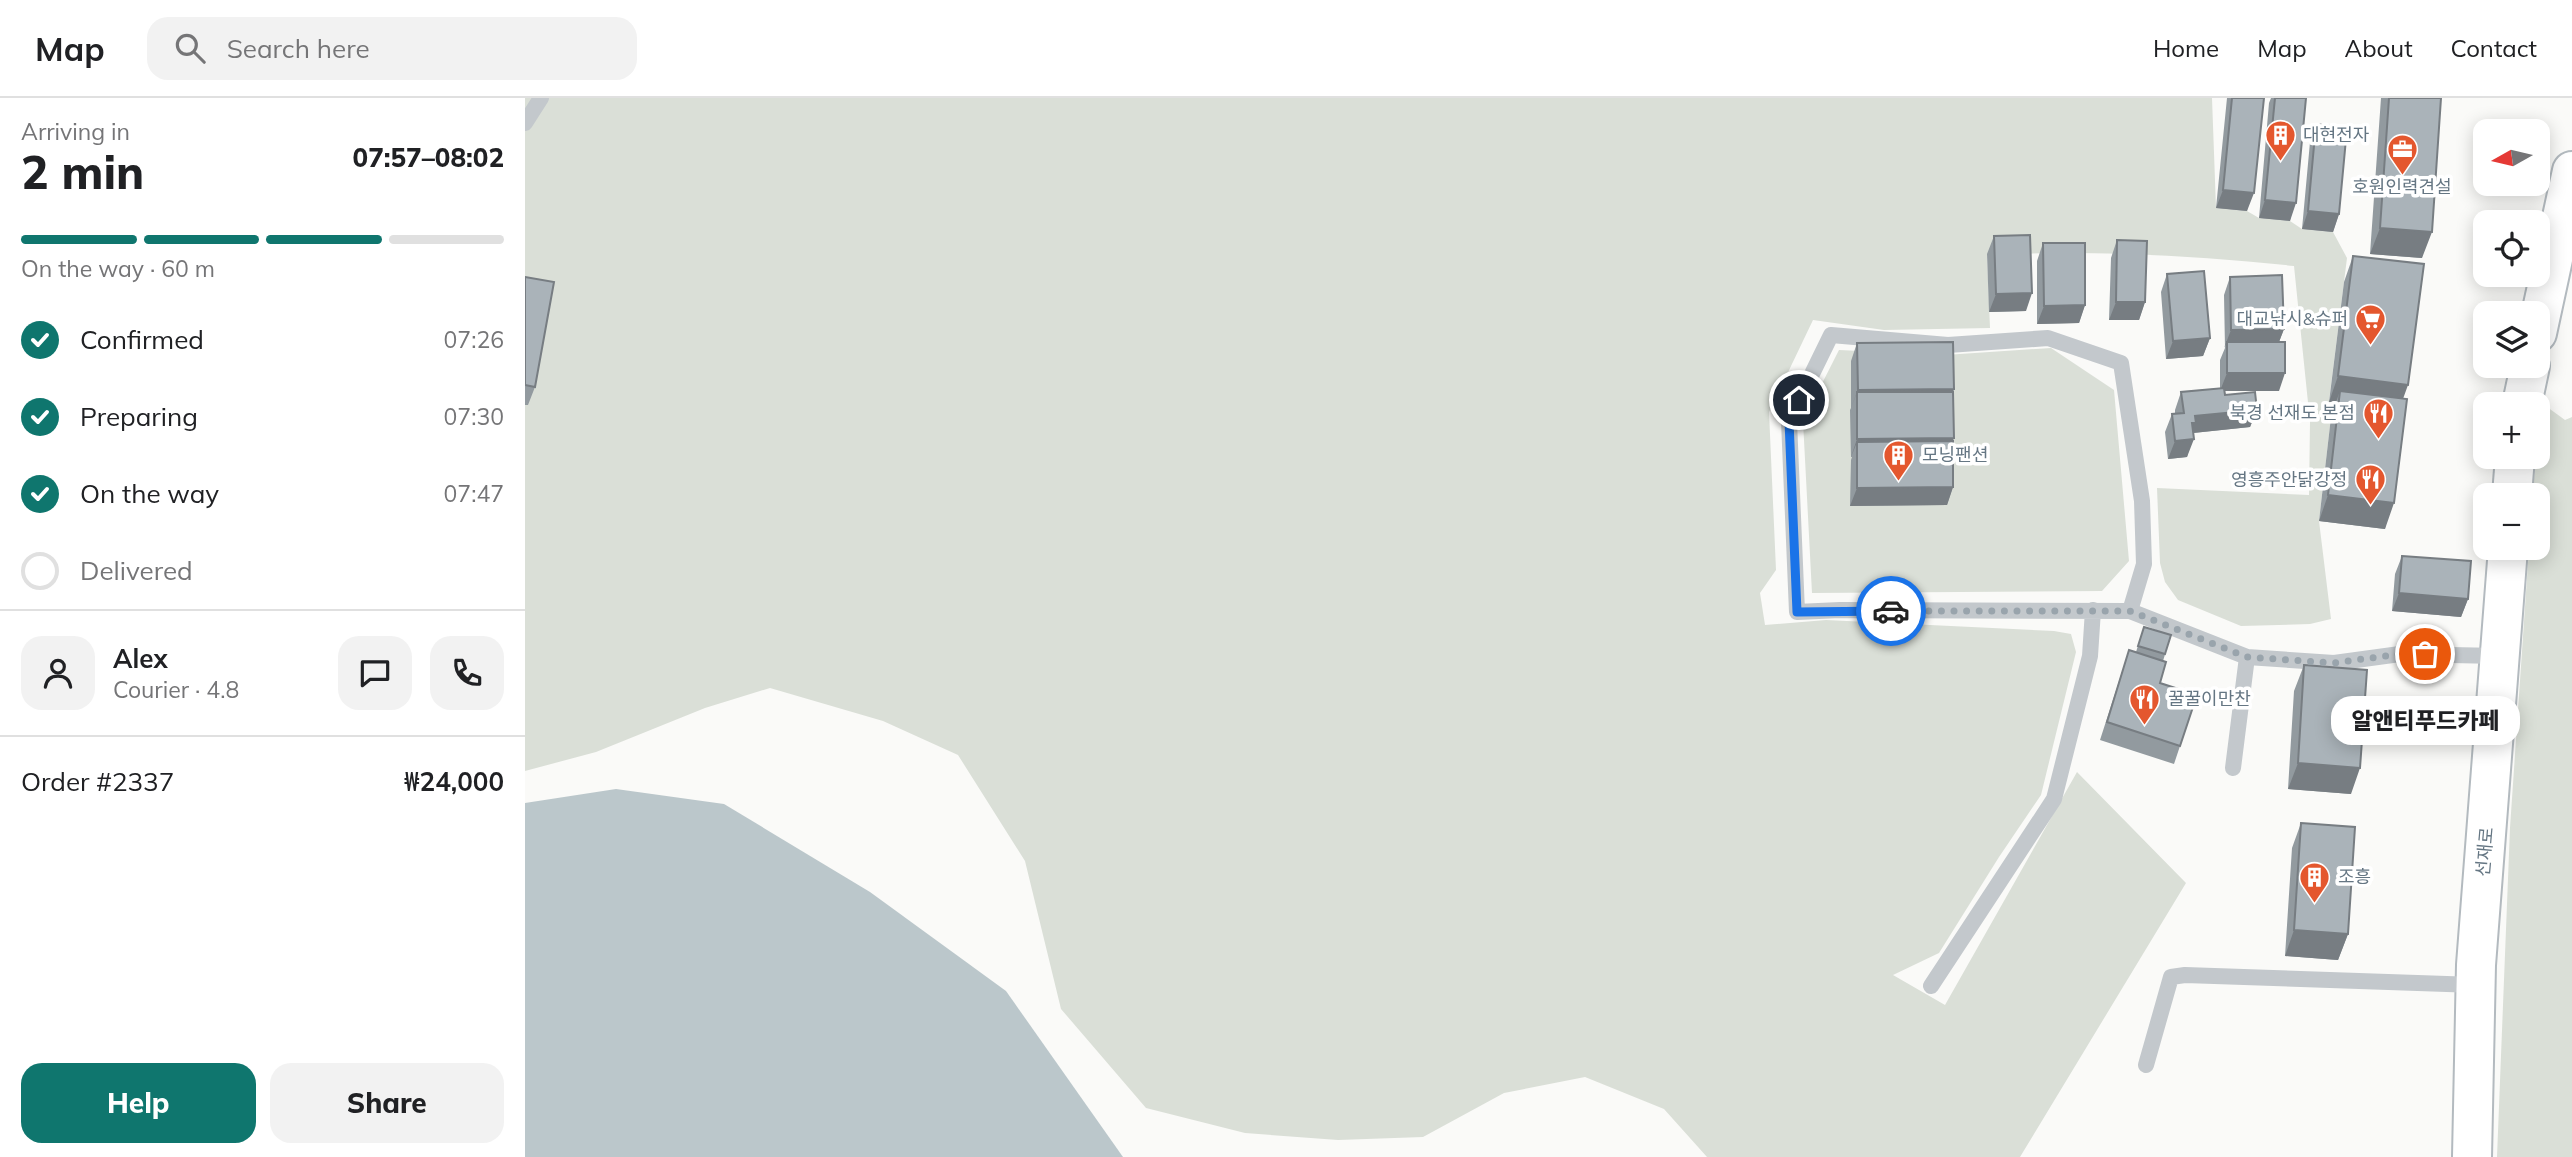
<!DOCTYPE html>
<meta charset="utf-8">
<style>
:root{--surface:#fff;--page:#f2f2f2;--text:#202124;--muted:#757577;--line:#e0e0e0;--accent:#0f766e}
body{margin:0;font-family:Mulish,"Noto Sans KR",sans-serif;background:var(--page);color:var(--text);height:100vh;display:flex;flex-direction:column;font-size:26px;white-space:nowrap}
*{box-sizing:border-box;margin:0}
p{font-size:23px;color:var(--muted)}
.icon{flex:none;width:38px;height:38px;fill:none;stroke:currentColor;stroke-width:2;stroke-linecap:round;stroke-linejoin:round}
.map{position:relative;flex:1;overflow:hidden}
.sheet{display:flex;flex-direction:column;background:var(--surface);width:525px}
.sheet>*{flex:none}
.needle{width:46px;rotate:262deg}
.controls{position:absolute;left:1948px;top:21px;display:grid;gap:14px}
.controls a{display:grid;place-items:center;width:77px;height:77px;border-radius:14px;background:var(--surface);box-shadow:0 4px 18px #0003;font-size:35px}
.pin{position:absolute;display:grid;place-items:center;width:60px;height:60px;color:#fff;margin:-30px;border:4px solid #fff;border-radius:50%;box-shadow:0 2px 7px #0007}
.courier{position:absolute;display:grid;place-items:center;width:70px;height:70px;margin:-35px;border:5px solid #1a73e8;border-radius:50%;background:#fff;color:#222;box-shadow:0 2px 9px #0007}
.bubble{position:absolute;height:49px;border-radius:21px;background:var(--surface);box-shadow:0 4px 18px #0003;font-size:23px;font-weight:800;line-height:49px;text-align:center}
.overview em{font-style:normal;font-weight:800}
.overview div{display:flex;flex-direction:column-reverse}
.overview{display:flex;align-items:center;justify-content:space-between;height:119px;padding:0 21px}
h1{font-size:46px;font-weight:800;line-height:52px}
.bar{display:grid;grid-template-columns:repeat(4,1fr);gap:10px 7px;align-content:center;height:84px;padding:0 21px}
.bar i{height:9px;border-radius:5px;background:var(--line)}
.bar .current{background:var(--accent)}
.bar p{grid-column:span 4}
.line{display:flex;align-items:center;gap:18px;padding:0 21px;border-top:2px solid var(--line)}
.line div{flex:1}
.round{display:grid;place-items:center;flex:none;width:74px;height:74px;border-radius:21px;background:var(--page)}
ol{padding:0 21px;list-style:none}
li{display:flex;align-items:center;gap:21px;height:77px}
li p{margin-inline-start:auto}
li .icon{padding:7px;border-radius:50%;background:var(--accent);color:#fff;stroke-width:4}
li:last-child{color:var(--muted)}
li i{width:38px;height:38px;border:4px solid var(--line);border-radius:50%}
.action{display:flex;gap:14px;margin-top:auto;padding:14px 21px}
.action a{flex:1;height:80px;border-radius:21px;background:var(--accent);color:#fff;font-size:28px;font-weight:800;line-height:80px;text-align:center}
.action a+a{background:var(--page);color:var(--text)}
header{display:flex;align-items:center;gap:42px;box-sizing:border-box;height:98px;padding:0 35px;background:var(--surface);border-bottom:2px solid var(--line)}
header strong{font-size:33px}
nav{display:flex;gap:38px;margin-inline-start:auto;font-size:24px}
.search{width:490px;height:63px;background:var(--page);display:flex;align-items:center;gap:18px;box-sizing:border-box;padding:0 24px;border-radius:21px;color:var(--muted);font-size:26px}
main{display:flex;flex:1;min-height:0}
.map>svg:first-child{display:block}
</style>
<header>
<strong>Map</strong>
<div class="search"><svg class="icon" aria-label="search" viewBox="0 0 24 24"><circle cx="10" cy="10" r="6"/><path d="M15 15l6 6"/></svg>Search here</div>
<nav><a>Home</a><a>Map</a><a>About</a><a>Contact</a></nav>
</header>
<main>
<section class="sheet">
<div class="overview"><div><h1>2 min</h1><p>Arriving in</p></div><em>07:57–08:02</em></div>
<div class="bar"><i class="current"></i><i class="current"></i><i class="current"></i><i></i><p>On the way · 60 m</p></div>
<ol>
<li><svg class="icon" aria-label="check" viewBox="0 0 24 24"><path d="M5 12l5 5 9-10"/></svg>Confirmed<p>07:26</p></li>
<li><svg class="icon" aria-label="check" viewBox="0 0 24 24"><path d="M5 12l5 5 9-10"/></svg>Preparing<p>07:30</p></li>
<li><svg class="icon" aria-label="check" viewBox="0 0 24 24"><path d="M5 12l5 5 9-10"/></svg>On the way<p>07:47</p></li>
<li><i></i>Delivered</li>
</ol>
<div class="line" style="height:126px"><a class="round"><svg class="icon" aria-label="person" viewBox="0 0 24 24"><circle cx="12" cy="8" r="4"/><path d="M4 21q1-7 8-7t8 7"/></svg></a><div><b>Alex</b><p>Courier · 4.8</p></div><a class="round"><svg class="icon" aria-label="chat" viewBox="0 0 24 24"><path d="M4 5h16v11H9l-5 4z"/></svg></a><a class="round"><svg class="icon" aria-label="phone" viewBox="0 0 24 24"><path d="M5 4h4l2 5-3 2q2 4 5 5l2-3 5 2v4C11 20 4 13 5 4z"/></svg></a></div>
<div class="line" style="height:91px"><div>Order #2337</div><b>₩24,000</b></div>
<div class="action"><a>Help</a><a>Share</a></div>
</section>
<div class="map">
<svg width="2047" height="1059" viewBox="0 0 2047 1059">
<rect width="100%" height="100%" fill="#fafaf8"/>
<!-- green -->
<path fill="#dadfd7" d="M 0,0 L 1687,0 L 1691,110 L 1722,113 L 1734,120 L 1765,123 L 1777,131 L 1808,134 L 1822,160 L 1804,303 L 1806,319 L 1794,423 L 1806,521 L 1785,526 L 1716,528 L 1653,502 L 1640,484 L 1635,465 L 1632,390 L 1784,397 L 1785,324 L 1769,168 C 1668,157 1564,152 1462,157 L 1465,230 L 1359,232 L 1288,222 L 1244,314 L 1251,472 L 1235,495 L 1240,527 L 1301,522 L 1529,533 L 1546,536 L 1551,554 L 1516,697 L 1474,759 L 1414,855 L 1368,877 L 1420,907 L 1552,674 L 1661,785 L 1495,1059 L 1182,1059 L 1139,1011 L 1060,979 L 979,995 L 898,1039 L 813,1042 L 720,1035 L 621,1010 L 536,911 L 500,763 L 433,657 L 358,623 L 245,590 L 180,610 L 71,654 L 0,673 Z
M 1526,250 L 1589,292 L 1604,463 L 1577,493 L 1287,495 L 1278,323 L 1314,252 L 1420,257 Z
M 2018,306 L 2040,322 L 2047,319 L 2047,1059 L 1972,1059 L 1985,730 L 2004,450 L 2012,450 L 2012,397 L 2007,397 Z"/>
<!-- water -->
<path fill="#bbc7cb" d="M 91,691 L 199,706 L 345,794 L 481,893 L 598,1059 L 0,1059 L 0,705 Z"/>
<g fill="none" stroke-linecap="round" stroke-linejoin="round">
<defs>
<path id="secondary" d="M 2012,235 L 2047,73
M 1997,306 L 2005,268
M 1987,397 L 1990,359
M 1947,1059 L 1951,867 L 1983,450"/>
</defs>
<!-- secondary casing -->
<use href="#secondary" stroke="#b3babf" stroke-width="42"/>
<!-- lane -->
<path stroke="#c3c8cc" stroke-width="16" d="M 0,25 L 16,0
M 1605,513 L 1315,512 L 1272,514 L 1264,323 L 1306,237 L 1423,247 L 1523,240 L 1596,265 L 1617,403 L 1619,466 L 1605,513 L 1722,559
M 1708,670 L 1722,559 L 1809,565 L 1875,556 L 1975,558
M 1406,888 L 1529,701 L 1565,558 L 1568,512
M 1621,967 L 1646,879 L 1660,877 L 1951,887"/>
<!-- secondary -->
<use href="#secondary" stroke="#fff" stroke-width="38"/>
</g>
<!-- wall -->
<path fill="#929a9f" d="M 1702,0 L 1739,0 L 1722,113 L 1691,110 Z
M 1746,0 L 1781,0 L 1765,123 L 1734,120 L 1744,5 Z
M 1856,0 L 1916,0 L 1897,160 L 1845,156 Z
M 1791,26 L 1814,116 L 1808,134 L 1777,131 L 1785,44 Z
M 1956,48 L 1960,48 L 1960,82 L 1950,80 L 1953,57 Z
M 1469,138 L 1501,213 L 1464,214 L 1462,156 Z
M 1592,142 L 1620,204 L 1614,222 L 1584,222 L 1586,160 Z
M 1518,145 L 1560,207 L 1554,225 L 1512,226 L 1512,163 Z
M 1828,158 L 1878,300 L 1860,431 L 1794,423 L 1806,319 L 1811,304 L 1804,304 L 1819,184 Z
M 1642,176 L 1685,240 L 1678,258 L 1641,261 L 1636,194 Z
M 0,179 L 10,289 L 3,307 L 0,307 Z
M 1705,179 L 1759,231 L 1754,244 L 1754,293 L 1699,293 L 1700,297 L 1732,312 L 1725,329 L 1668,335 L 1662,359 L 1643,361 L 1640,334 L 1647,316 L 1650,315 L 1650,312 L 1656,294 L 1695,290 L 1695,262 L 1700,250 L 1699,197 Z
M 1332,245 L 1429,291 L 1428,294 L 1429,340 L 1427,343 L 1428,389 L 1422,407 L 1325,408 L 1326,362 L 1327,359 L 1326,359 L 1325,312 L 1326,310 L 1326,263 Z
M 1877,458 L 1943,501 L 1936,519 L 1867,513 L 1870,476 Z
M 1619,529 L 1646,537 L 1638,563 L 1635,585 L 1655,648 L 1649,666 L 1575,642 L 1604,552 L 1611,554 Z
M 1779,567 L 1826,696 L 1763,691 L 1769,593 Z
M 1776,725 L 1823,836 L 1813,862 L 1760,858 L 1767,750 Z"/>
<!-- shaded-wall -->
<path fill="#777d82" d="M 1698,92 L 1729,95 L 1722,113 L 1691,110 Z
M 1740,102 L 1771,105 L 1765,123 L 1734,120 Z
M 1783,113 L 1814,116 L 1808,134 L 1777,131 Z
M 1855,130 L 1907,134 L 1897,160 L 1845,156 Z
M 1507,195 L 1501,213 L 1464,214 L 1471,196 Z
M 1591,204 L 1620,204 L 1614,222 L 1584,222 Z
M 1560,207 L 1554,225 L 1512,226 L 1519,208 Z
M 1759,231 L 1752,249 L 1702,244 L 1699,250 L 1706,232 Z
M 1685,240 L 1678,258 L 1641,261 L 1648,243 Z
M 1702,275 L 1760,275 L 1754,293 L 1695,293 Z
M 1813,278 L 1883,287 L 1874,312 L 1815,293 L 1811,304 L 1804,304 Z
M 1429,291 L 1422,309 L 1332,294 L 1326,310 L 1333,292 Z
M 1732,312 L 1725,329 L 1668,335 L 1669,341 L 1662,359 L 1643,361 L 1650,343 L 1670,318 Z
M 1429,340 L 1422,358 L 1332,344 L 1326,359 L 1332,341 Z
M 1428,389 L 1422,407 L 1325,408 L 1332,390 Z
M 1803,397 L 1869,405 L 1860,431 L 1794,423 Z
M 1874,495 L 1943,501 L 1936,519 L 1867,513 Z
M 1773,665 L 1835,670 L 1826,696 L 1763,691 Z
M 1769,832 L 1823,836 L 1813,862 L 1760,858 Z"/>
<!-- building -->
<path fill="#aab3b9" stroke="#777d82" stroke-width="2" d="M 1707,0 L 1739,0 L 1729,95 L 1698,92 Z
M 1750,0 L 1781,0 L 1771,105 L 1740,102 Z
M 1864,0 L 1916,0 L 1907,134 L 1855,130 Z
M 1791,26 L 1822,30 L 1814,116 L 1783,113 Z
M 1956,48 L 1960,48 L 1960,72 L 1953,71 Z
M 1505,137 L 1507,195 L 1471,196 L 1469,138 Z
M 1592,142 L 1622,143 L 1620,204 L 1591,204 Z
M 1518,145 L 1560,145 L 1560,207 L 1519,208 Z
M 1828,158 L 1899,166 L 1883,287 L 1813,278 Z
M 1679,173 L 1685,240 L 1648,243 L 1642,176 Z
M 1757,177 L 1759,231 L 1706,232 L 1705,179 Z
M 0,179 L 29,184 L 10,289 L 0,287 Z
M 1428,244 L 1429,291 L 1333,292 L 1332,245 Z
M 1702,244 L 1760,244 L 1760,275 L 1702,275 Z
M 1699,290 L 1700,297 L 1730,294 L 1732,312 L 1670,318 L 1671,325 L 1667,325 L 1669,341 L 1650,343 L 1647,316 L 1659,315 L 1656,294 Z
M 1815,293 L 1882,301 L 1869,405 L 1803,397 Z
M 1332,294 L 1428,294 L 1429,340 L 1332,341 Z
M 1428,343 L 1428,389 L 1332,390 L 1332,344 Z
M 1877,458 L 1946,463 L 1943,501 L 1874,495 Z
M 1619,529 L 1646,537 L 1640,556 L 1613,548 Z
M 1604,552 L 1641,564 L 1635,585 L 1672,597 L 1655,648 L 1582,624 Z
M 1779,567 L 1842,572 L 1835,670 L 1773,665 Z
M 1776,725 L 1830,729 L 1823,836 L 1769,832 Z"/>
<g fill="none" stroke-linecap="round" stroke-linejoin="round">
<!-- done -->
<path stroke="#99a4ac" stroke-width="7" stroke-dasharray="0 12.6" d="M 1366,513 L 1605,513 L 1722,559 L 1809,565 L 1875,556 L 1900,556"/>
<!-- route -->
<path stroke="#1a73e8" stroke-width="9" d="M 1274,302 L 1264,323 L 1272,514 L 1366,513"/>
</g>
<!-- icons -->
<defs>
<symbol id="building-pin" viewBox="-11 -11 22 30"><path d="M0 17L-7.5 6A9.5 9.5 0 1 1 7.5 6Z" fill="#e4572e" stroke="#fff"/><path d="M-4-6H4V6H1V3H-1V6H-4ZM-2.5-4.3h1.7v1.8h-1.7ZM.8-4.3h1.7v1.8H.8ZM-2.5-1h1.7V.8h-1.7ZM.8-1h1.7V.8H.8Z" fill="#fff"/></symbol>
<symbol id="office-pin" viewBox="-11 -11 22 30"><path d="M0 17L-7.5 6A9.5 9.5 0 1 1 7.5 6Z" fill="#e4572e" stroke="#fff"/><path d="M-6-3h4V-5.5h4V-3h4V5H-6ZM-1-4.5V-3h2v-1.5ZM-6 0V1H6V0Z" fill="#fff"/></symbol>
<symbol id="supermarket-pin" viewBox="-11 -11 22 30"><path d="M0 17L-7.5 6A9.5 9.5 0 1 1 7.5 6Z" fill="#e4572e" stroke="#fff"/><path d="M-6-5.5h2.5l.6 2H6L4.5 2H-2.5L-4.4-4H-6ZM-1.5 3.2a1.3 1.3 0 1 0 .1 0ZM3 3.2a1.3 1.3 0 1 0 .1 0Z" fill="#fff"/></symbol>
<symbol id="restaurant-pin" viewBox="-11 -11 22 30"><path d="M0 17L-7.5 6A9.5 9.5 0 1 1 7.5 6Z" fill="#e4572e" stroke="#fff"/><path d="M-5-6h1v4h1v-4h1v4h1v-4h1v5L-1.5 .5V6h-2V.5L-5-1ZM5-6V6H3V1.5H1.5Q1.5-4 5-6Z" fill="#fff"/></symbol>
</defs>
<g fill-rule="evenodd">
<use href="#building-pin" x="1738" y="20" width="35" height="47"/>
<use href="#office-pin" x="1860" y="34" width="35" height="47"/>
<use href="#supermarket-pin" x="1828" y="204" width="35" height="47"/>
<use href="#restaurant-pin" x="1836" y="298" width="35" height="47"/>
<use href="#building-pin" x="1356" y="340" width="35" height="47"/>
<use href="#restaurant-pin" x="1828" y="364" width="35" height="47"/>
<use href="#restaurant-pin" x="1602" y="584" width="35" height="47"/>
<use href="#building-pin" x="1772" y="762" width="35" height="47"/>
</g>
<g text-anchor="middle" stroke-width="7" stroke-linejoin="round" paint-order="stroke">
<!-- poi labels -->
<g font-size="18" fill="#657683" stroke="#fff" text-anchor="start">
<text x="1778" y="43">대현전자</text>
<text x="1877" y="95" text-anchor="middle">호원인력견설</text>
<text x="1823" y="227" text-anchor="end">대교낚시&amp;슈퍼</text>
<text x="1830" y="321" text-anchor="end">북경 선재도 본점</text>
<text x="1397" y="363">모닝팬션</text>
<text x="1822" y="388" text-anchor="end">영흥주안닭강정</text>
<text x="1643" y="607">꿀꿀이만찬</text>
<text x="1813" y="785">조흥</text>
</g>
<!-- street labels -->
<g font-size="18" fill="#657683" stroke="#fff">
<text transform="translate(1960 754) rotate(-85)" y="6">선재로</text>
</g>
</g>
</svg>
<div class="controls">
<a><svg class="needle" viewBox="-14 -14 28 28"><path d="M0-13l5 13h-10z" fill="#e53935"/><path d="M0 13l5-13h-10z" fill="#757577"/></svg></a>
<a><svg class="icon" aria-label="locate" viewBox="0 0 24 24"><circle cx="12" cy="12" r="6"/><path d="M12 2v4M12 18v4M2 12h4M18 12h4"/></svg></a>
<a><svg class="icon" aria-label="layers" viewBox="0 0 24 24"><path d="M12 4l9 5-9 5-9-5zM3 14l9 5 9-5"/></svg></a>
<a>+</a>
<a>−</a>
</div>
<div class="pin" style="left:1900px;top:556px;background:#ea580c"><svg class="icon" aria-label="bag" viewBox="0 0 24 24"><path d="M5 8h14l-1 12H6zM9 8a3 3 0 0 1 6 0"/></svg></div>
<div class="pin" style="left:1274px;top:302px;background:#1f2937"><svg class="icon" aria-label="home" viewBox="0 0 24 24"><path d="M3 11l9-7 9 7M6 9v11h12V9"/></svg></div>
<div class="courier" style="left:1366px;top:513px"><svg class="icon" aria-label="car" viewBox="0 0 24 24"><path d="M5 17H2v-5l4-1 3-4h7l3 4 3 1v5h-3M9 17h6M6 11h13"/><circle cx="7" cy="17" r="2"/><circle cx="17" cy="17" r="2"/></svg></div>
<div class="bubble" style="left:1806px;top:598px;width:189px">알앤티푸드카페</div>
</div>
</main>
